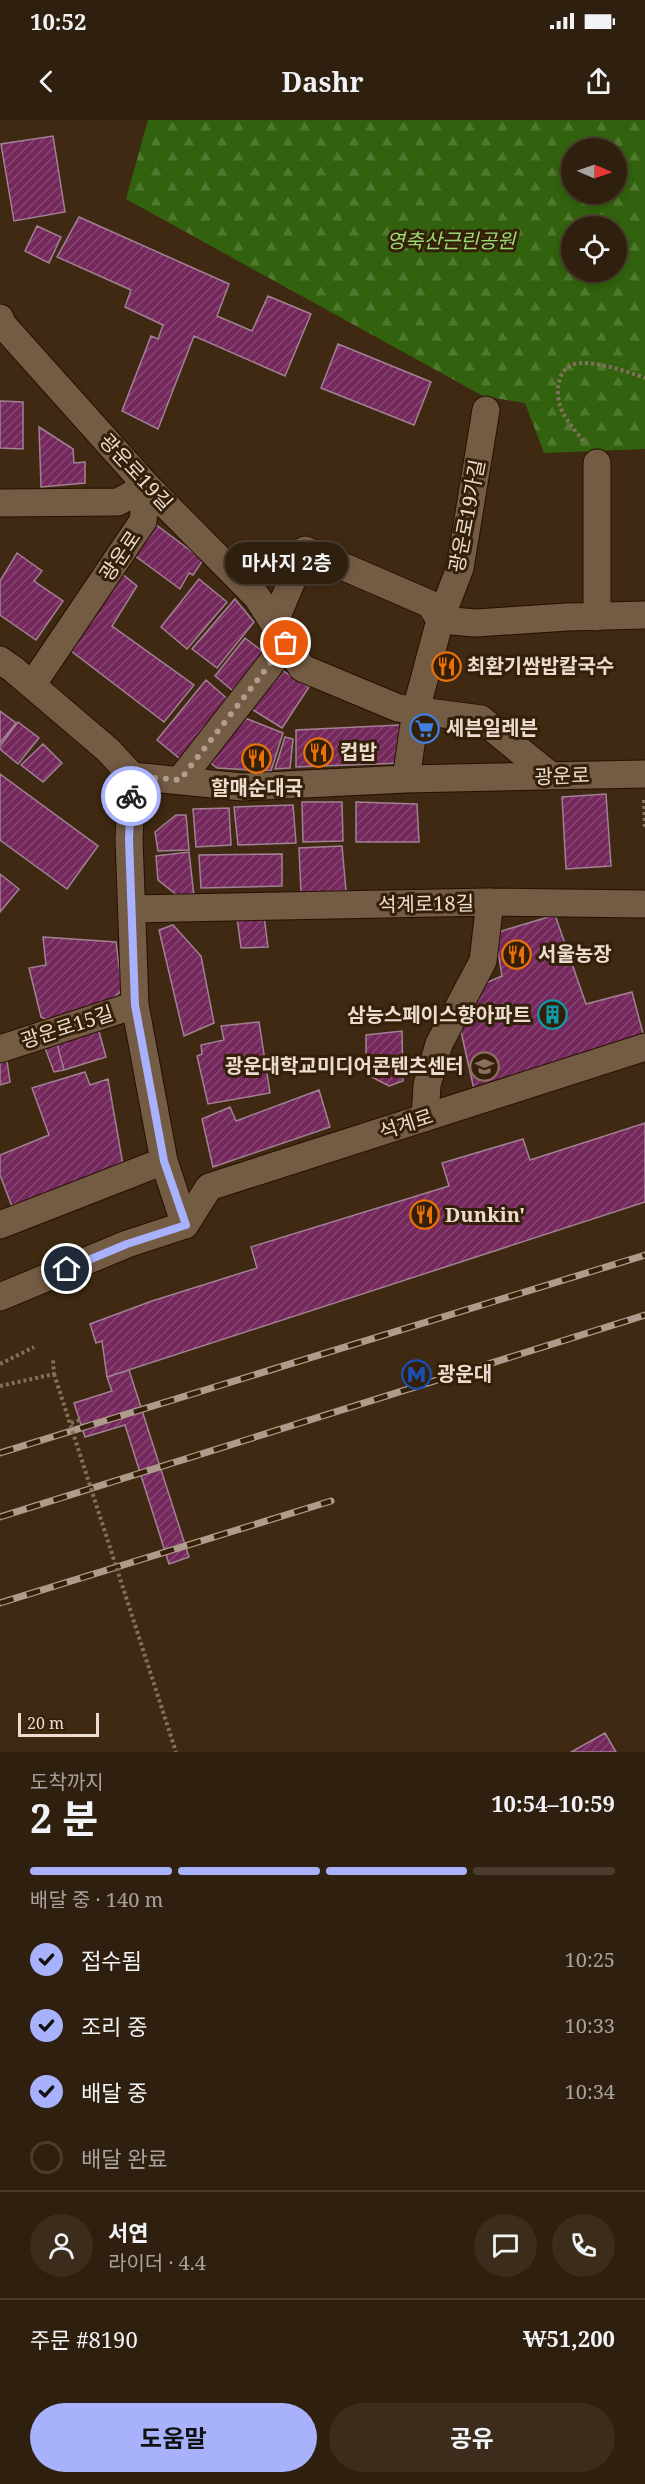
<!DOCTYPE html>
<html lang="ko">
<meta charset="utf-8">
<style>
:root{--surface:#2f1f0e;--page:#3b2c1c;--text:#f1f3f6;--muted:#a7a29e;--line:#4a3d2e;--accent:#a7b1fc}
body{margin:0;font-family:"Noto Serif","Noto Sans KR",serif;background:var(--page);color:var(--text);height:100vh;display:flex;flex-direction:column;font-size:22px;white-space:nowrap}
*{box-sizing:border-box;margin:0}
p{font-size:20px;color:var(--muted)}
.icon{flex:none;width:33px;height:33px;fill:none;stroke:currentColor;stroke-width:2;stroke-linecap:round;stroke-linejoin:round}
.map{position:relative;height:1632px;overflow:hidden}
.side{display:flex;flex-direction:column;background:var(--surface);flex:1}
.side>*{flex:none}
.needle{width:39px;rotate:92deg}
.controls{position:absolute;left:561px;top:18px;display:grid;gap:12px}
.controls a{display:grid;place-items:center;width:66px;height:66px;border-radius:50%;background:var(--surface);box-shadow:0 3px 9px #0003,0 0 0 2px var(--line);font-size:30px}
.scale{position:absolute;left:18px;bottom:15px;width:81px;box-sizing:border-box;padding-left:6px;border:3px solid #ebdccf;border-top:0;font-size:16px;line-height:21px;white-space:nowrap;color:#ebdccf;-webkit-text-stroke:4px #341f08;paint-order:stroke}
.pin{position:absolute;display:grid;place-items:center;width:51px;height:51px;color:#fff;margin:-26px;border:3px solid #fff;border-radius:50%;box-shadow:0 2px 6px #0007}
.courier{position:absolute;display:grid;place-items:center;width:60px;height:60px;margin:-30px;border:4px solid #a7b1fc;border-radius:50%;background:#fff;color:#222;box-shadow:0 2px 8px #0007}
.bubble{position:absolute;height:42px;border-radius:21px;background:var(--surface);box-shadow:0 3px 9px #0003,0 0 0 2px var(--line);font-size:20px;font-weight:700;line-height:42px;text-align:center}
.headline em{font-style:normal;font-weight:700}
.headline div{display:flex;flex-direction:column-reverse}
.headline{display:flex;align-items:center;justify-content:space-between;height:102px;padding:0 30px}
h1{font-size:39px;font-weight:700;line-height:45px}
.bar{display:grid;grid-template-columns:repeat(4,1fr);gap:9px 6px;align-content:center;height:72px;padding:0 30px}
.bar i{height:8px;border-radius:4px;background:var(--line)}
.bar .on{background:var(--accent)}
.bar p{grid-column:span 4}
.line{display:flex;align-items:center;gap:15px;padding:0 30px;border-top:2px solid var(--line)}
.line div{flex:1}
.round{display:grid;place-items:center;flex:none;width:63px;height:63px;border-radius:32px;background:var(--page)}
ol{padding:0 30px;list-style:none}
li{display:flex;align-items:center;gap:18px;height:66px}
li p{margin-inline-start:auto}
li .icon{padding:6px;border-radius:50%;background:var(--accent);color:#111;stroke-width:4}
li:last-child{color:var(--muted)}
li i{width:33px;height:33px;border:3px solid var(--line);border-radius:50%}
.action{display:flex;gap:12px;margin-top:auto;padding:12px 30px}
.action a{flex:1;height:69px;border-radius:36px;background:var(--accent);color:#111;font-size:24px;font-weight:700;line-height:69px;text-align:center}
.action a+a{background:var(--page);color:var(--text)}
.status{display:flex;justify-content:space-between;align-items:center;height:42px;padding:0 30px;background:var(--surface);direction:ltr}
.status svg{height:16px;fill:currentColor}
header{display:flex;justify-content:space-between;align-items:center;height:78px;padding:0 30px;background:var(--surface);font-size:27px;font-weight:700}
.map>svg:first-child{display:block}
</style>
<div class="status"><b>10:52</b><svg viewBox="0 0 49 12"><path d="M0 12V9h3v3zM5 12V6h3v6zM10 12V3h3v9zM15 12V0h3v12zM26 1h20v11H26zM47 4h2v5h-2z"/></svg></div>
<header><svg class="icon" aria-label="back" viewBox="0 0 24 24"><path d="M15 5l-7 7 7 7"/></svg>Dashr<svg class="icon" aria-label="share" viewBox="0 0 24 24"><path d="M12 15V3M7 8l5-5 5 5M5 13v7h14v-7"/></svg></header>
<div class="map">
<svg width="645" height="1632" viewBox="0 0 645 1632">
<defs>
<pattern id="forest-firs" width="22" height="20" patternUnits="userSpaceOnUse" patternTransform="scale(1.5)"><rect width="22" height="20" fill="#32620d"/><path d="M5 1l3.5 6h-7zM16 11l3.5 6h-7z" fill="#50782f"/></pattern>
<pattern id="building-hatch" width="6" height="6" patternUnits="userSpaceOnUse" patternTransform="scale(1.5)"><rect width="6" height="6" fill="#74285c"/><path d="M-1 1l2-2M0 6l6-6M5 7l2-2" fill="none" stroke="#884772"/></pattern>
</defs>
<rect width="100%" height="100%" fill="#3f2912"/>
<!-- forest -->
<path fill="url(#forest-firs)" fill-rule="evenodd" d="M 148,0 L 645,0 L 645,329 L 544,333 L 525,283 L 483,276 L 126,79 ZM 572,28 L 616,28 L 616,74 L 572,74 ZM 572,106 L 616,106 L 616,152 L 572,152 Z"/>
<!-- building -->
<path fill="url(#building-hatch)" stroke="#a18194" stroke-width="1.5" d="M 53,16 L 65,92 L 14,101 L 1,24 Z
M 79,97 L 229,164 L 217,196 L 252,211 L 268,176 L 311,194 L 285,256 L 194,216 L 158,309 L 122,291 L 151,216 L 158,219 L 163,205 L 125,187 L 131,170 L 57,137 Z
M 37,106 L 61,117 L 49,143 L 25,131 Z
M 338,224 L 431,262 L 414,305 L 321,268 Z
M 0,281 L 23,282 L 23,329 L 0,328 Z
M 39,307 L 73,329 L 74,343 L 85,342 L 85,363 L 41,367 Z
M 155,404 L 203,440 L 193,455 L 189,453 L 180,469 L 134,435 Z
M 17,433 L 42,451 L 34,461 L 63,481 L 36,520 L 0,495 L 0,461 Z
M 116,449 L 137,466 L 112,506 L 194,565 L 164,602 L 66,527 Z
M 199,459 L 227,482 L 187,529 L 161,507 Z
M 235,479 L 254,502 L 217,548 L 192,529 Z
M 245,518 L 270,537 L 239,576 L 215,556 Z
M 280,549 L 309,567 L 282,608 L 250,588 Z
M 206,560 L 231,582 L 185,643 L 157,620 Z
M 0,591 L 16,603 L 0,623 Z
M 245,598 L 283,613 L 271,651 L 217,648 L 208,641 Z
M 18,602 L 39,618 L 18,644 L 0,629 L 0,626 Z
M 400,605 L 401,643 L 296,647 L 296,610 Z
M 285,617 L 293,619 L 290,648 L 275,649 Z
M 43,624 L 62,643 L 43,662 L 21,645 Z
M 0,654 L 98,726 L 67,769 L 0,720 Z
M 606,674 L 611,746 L 566,749 L 562,677 Z
M 302,682 L 342,682 L 343,721 L 303,722 Z
M 356,682 L 417,684 L 419,722 L 356,722 Z
M 293,685 L 296,723 L 238,725 L 234,687 Z
M 229,688 L 231,725 L 196,727 L 193,689 Z
M 176,695 L 186,695 L 189,730 L 158,731 L 155,712 Z
M 342,726 L 346,771 L 301,773 L 299,728 Z
M 189,732 L 194,776 L 177,775 L 158,760 L 156,736 Z
M 282,734 L 282,766 L 201,768 L 199,735 Z
M 0,754 L 19,769 L 0,792 Z
M 555,795 L 586,884 L 632,872 L 645,921 L 475,974 L 460,907 L 483,864 L 502,856 L 495,813 Z
M 264,796 L 268,827 L 241,828 L 237,797 Z
M 173,805 L 201,836 L 214,903 L 184,916 L 159,810 Z
M 43,817 L 116,822 L 122,870 L 112,880 L 47,900 L 41,897 L 29,848 L 46,845 Z
M 259,902 L 270,973 L 208,984 L 197,936 L 202,934 L 201,925 L 224,920 L 221,906 Z
M 98,908 L 106,937 L 64,950 L 56,920 Z
M 402,911 L 403,961 L 389,966 L 366,954 L 366,915 Z
M 57,924 L 64,950 L 54,952 L 45,928 Z
M 7,941 L 10,962 L 0,965 L 0,943 Z
M 85,952 L 90,965 L 108,959 L 123,1045 L 13,1089 L 0,1055 L 0,1035 L 49,1015 L 32,968 Z
M 319,970 L 330,1007 L 213,1047 L 202,999 L 230,987 L 236,1001 Z
M 645,1003 L 645,1082 L 107,1257 L 102,1221 L 96,1223 L 90,1204 L 152,1181 L 257,1148 L 251,1127 L 449,1066 L 442,1043 L 523,1019 L 530,1040 Z
M 129,1250 L 189,1437 L 169,1444 L 125,1305 L 85,1317 L 74,1283 L 112,1271 L 107,1257 Z
M 605,1613 L 616,1632 L 571,1632 Z"/>
<g fill="none" stroke-linecap="round" stroke-linejoin="round">
<defs>
<path id="minor" d="M 0,198 L 3,205 L 147,366 L 257,477 L 302,548 L 398,588 L 481,599 L 551,656
M 597,343 L 597,497
M 0,383 L 118,382 L 147,366
M 274,503 L 305,430 L 430,484 L 440,500 L 476,503 L 567,497 L 645,495
M 0,540 L 13,549 L 108,630 L 132,656 L 242,667 L 406,659 L 645,654
M 32,565 L 143,401 L 147,366
M 406,659 L 416,590 L 440,500 L 460,448 L 486,290
M 180,660 L 287,523
M 132,789 L 490,782 L 642,784
M 0,929 L 135,885
M 425,998 L 427,965 L 439,924 L 483,841 L 490,782
M 0,1105 L 164,1041
M 185,1105 L 209,1067 L 645,927
M 0,1177 L 127,1124 L 185,1105 L 164,1041 L 135,885 L 129,719 L 132,656"/>
</defs>
<!-- minor casing -->
<use href="#minor" stroke="#251000" stroke-width="29"/>
<!-- path -->
<path stroke="#83705d" stroke-width="4" stroke-dasharray="3 3" stroke-linecap="butt" d="M 583,321 C 576,311 563,297 560,286 C 556,271 557,251 572,245 C 587,238 630,252 645,258
M 644,680 L 645,710
M 0,1244 L 34,1227
M 0,1266 L 54,1254 L 53,1240
M 71,1303 L 80,1300"/>
<!-- minor -->
<use href="#minor" stroke="#745b44" stroke-width="27"/>
<defs>
<path id="rail" d="M 0,1333 L 645,1135
M 0,1397 L 645,1195
M 0,1483 L 331,1381"/>
</defs>
<!-- rail casing -->
<use href="#rail" stroke="#ad9c8b" stroke-width="7"/>
<!-- rail -->
<use href="#rail" stroke="#341f08" stroke-width="4.5" stroke-dasharray="14" stroke-linecap="butt"/>
<!-- path-bridge -->
<path stroke="#83705d" stroke-width="4" stroke-dasharray="3 3" stroke-linecap="butt" d="M 54,1254 L 176,1632"/>
</g>
<g fill="none" stroke-linecap="round" stroke-linejoin="round">
<!-- done -->
<path stroke="#af9d8d" stroke-width="6" stroke-dasharray="0 10.8" d="M 131,676 L 132,656 L 180,660 L 286,523"/>
<!-- route -->
<path stroke="#a7b1fc" stroke-width="8" d="M 67,1149 L 127,1124 L 186,1105 L 164,1041 L 135,885 L 129,719 L 131,676"/>
</g>
<!-- icons -->
<defs>
<symbol id="restaurant-ring" viewBox="-11 -11 22 22"><circle r="9.5" fill="#341f08" stroke="#e8710a" stroke-width="1.5"/><path d="M-5-6h1v4h1v-4h1v4h1v-4h1v5L-1.5 .5V6h-2V.5L-5-1ZM5-6V6H3V1.5H1.5Q1.5-4 5-6Z" fill="#e8710a"/></symbol>
<symbol id="supermarket-ring" viewBox="-11 -11 22 22"><circle r="9.5" fill="#341f08" stroke="#3f7fe0" stroke-width="1.5"/><path d="M-6-5.5h2.5l.6 2H6L4.5 2H-2.5L-4.4-4H-6ZM-1.5 3.2a1.3 1.3 0 1 0 .1 0ZM3 3.2a1.3 1.3 0 1 0 .1 0Z" fill="#3f7fe0"/></symbol>
<symbol id="building-ring" viewBox="-11 -11 22 22"><circle r="9.5" fill="#341f08" stroke="#0f9aa8" stroke-width="1.5"/><path d="M-4-6H4V6H1V3H-1V6H-4ZM-2.5-4.3h1.7v1.8h-1.7ZM.8-4.3h1.7v1.8H.8ZM-2.5-1h1.7V.8h-1.7ZM.8-1h1.7V.8H.8Z" fill="#0f9aa8"/></symbol>
<symbol id="university-ring" viewBox="-11 -11 22 22"><circle r="9.5" fill="#341f08" stroke="#8d6e63" stroke-width="1.5"/><path d="M0-5L7-2L0 1L-7-2ZM-4 1L0 2.5L4 1V4Q0 6-4 4Z" fill="#8d6e63"/></symbol>
<symbol id="metro-ring" viewBox="-11 -11 22 22"><circle r="9.5" fill="#341f08" stroke="#1a4fb4" stroke-width="1.5"/><path d="M-5.5 5V-5H-3L0 0L3-5H5.5V5H3V-.5L0 4L-3-.5V5Z" fill="#1a4fb4"/></symbol>
</defs>
<g fill-rule="evenodd">
<use href="#restaurant-ring" x="430" y="530" width="33" height="33"/>
<use href="#supermarket-ring" x="408" y="592" width="33" height="33"/>
<use href="#restaurant-ring" x="302" y="616" width="33" height="33"/>
<use href="#restaurant-ring" x="240" y="622" width="33" height="33"/>
<use href="#restaurant-ring" x="500" y="818" width="33" height="33"/>
<use href="#building-ring" x="536" y="878" width="33" height="33"/>
<use href="#university-ring" x="468" y="930" width="33" height="33"/>
<use href="#restaurant-ring" x="408" y="1078" width="33" height="33"/>
<use href="#metro-ring" x="400" y="1238" width="33" height="33"/>
</g>
<g text-anchor="middle" stroke-width="6" stroke-linejoin="round" paint-order="stroke">
<!-- park labels -->
<g font-size="20" font-style="italic" fill="#98db73" stroke="#341f08">
<text x="451" y="128">영축산근린공원</text>
</g>
<!-- street labels -->
<g font-size="20" fill="#ebdccf" stroke="#341f08">
<text transform="translate(136 352) rotate(47)" y="7">광운로19길</text>
<text transform="translate(467 396) rotate(-79)" y="7">광운로19가길</text>
<text transform="translate(120 436) rotate(-56)" y="7">광운로</text>
<text transform="translate(562 656) rotate(-2)" y="7">광운로</text>
<text transform="translate(426 784) rotate(-1)" y="7">석계로18길</text>
<text transform="translate(67 907) rotate(-18)" y="7">광운로15길</text>
<text transform="translate(406 1004) rotate(-18)" y="7">석계로</text>
</g>
<!-- poi labels -->
<g font-size="20" font-weight="bold" fill="#ebdccf" stroke="#341f08" text-anchor="start">
<text x="467" y="553">최환기쌈밥칼국수</text>
<text x="446" y="615">세븐일레븐</text>
<text x="340" y="639">컵밥</text>
<text x="257" y="675" text-anchor="middle">할매순대국</text>
<text x="538" y="841">서울농장</text>
<text x="531" y="902" text-anchor="end">삼능스페이스향아파트</text>
<text x="464" y="953" text-anchor="end">광운대학교미디어콘텐츠센터</text>
<text x="445" y="1102">Dunkin'</text>
<text x="437" y="1261">광운대</text>
</g>
</g>
</svg>
<div class="controls">
<a><svg class="needle" viewBox="-14 -14 28 28"><path d="M0-13l5 13h-10z" fill="#e53935"/><path d="M0 13l5-13h-10z" fill="#a7a29e"/></svg></a>
<a><svg class="icon" aria-label="locate" viewBox="0 0 24 24"><circle cx="12" cy="12" r="6"/><path d="M12 2v4M12 18v4M2 12h4M18 12h4"/></svg></a>
</div>
<div class="scale">20 m</div>
<div class="pin" style="left:286px;top:523px;background:#ea580c"><svg class="icon" aria-label="bag" viewBox="0 0 24 24"><path d="M5 8h14l-1 12H6zM9 8a3 3 0 0 1 6 0"/></svg></div>
<div class="pin" style="left:67px;top:1149px;background:#1f2937"><svg class="icon" aria-label="home" viewBox="0 0 24 24"><path d="M3 11l9-7 9 7M6 9v11h12V9"/></svg></div>
<div class="courier" style="left:131px;top:676px"><svg class="icon" aria-label="bike" viewBox="0 0 24 24"><circle cx="6" cy="16" r="4"/><circle cx="18" cy="16" r="4"/><path d="M6 16l4-8h5l3 8M10 8l3 8H6M13 5h3"/></svg></div>
<div class="bubble" style="left:225px;top:422px;width:123px">마사지 2층</div>
</div>
<section class="side">
<div class="headline"><div><h1>2 분</h1><p>도착까지</p></div><em>10:54–10:59</em></div>
<div class="bar"><i class="on"></i><i class="on"></i><i class="on"></i><i></i><p>배달 중 · 140 m</p></div>
<ol>
<li><svg class="icon" aria-label="check" viewBox="0 0 24 24"><path d="M5 12l5 5 9-10"/></svg>접수됨<p>10:25</p></li>
<li><svg class="icon" aria-label="check" viewBox="0 0 24 24"><path d="M5 12l5 5 9-10"/></svg>조리 중<p>10:33</p></li>
<li><svg class="icon" aria-label="check" viewBox="0 0 24 24"><path d="M5 12l5 5 9-10"/></svg>배달 중<p>10:34</p></li>
<li><i></i>배달 완료</li>
</ol>
<div class="line" style="height:108px"><a class="round"><svg class="icon" aria-label="person" viewBox="0 0 24 24"><circle cx="12" cy="8" r="4"/><path d="M4 21q1-7 8-7t8 7"/></svg></a><div><b>서연</b><p>라이더 · 4.4</p></div><a class="round"><svg class="icon" aria-label="chat" viewBox="0 0 24 24"><path d="M4 5h16v11H9l-5 4z"/></svg></a><a class="round"><svg class="icon" aria-label="phone" viewBox="0 0 24 24"><path d="M5 4h4l2 5-3 2q2 4 5 5l2-3 5 2v4C11 20 4 13 5 4z"/></svg></a></div>
<div class="line" style="height:78px"><div>주문 #8190</div><b>₩51,200</b></div>
<div class="action"><a>도움말</a><a>공유</a></div>
</section>
